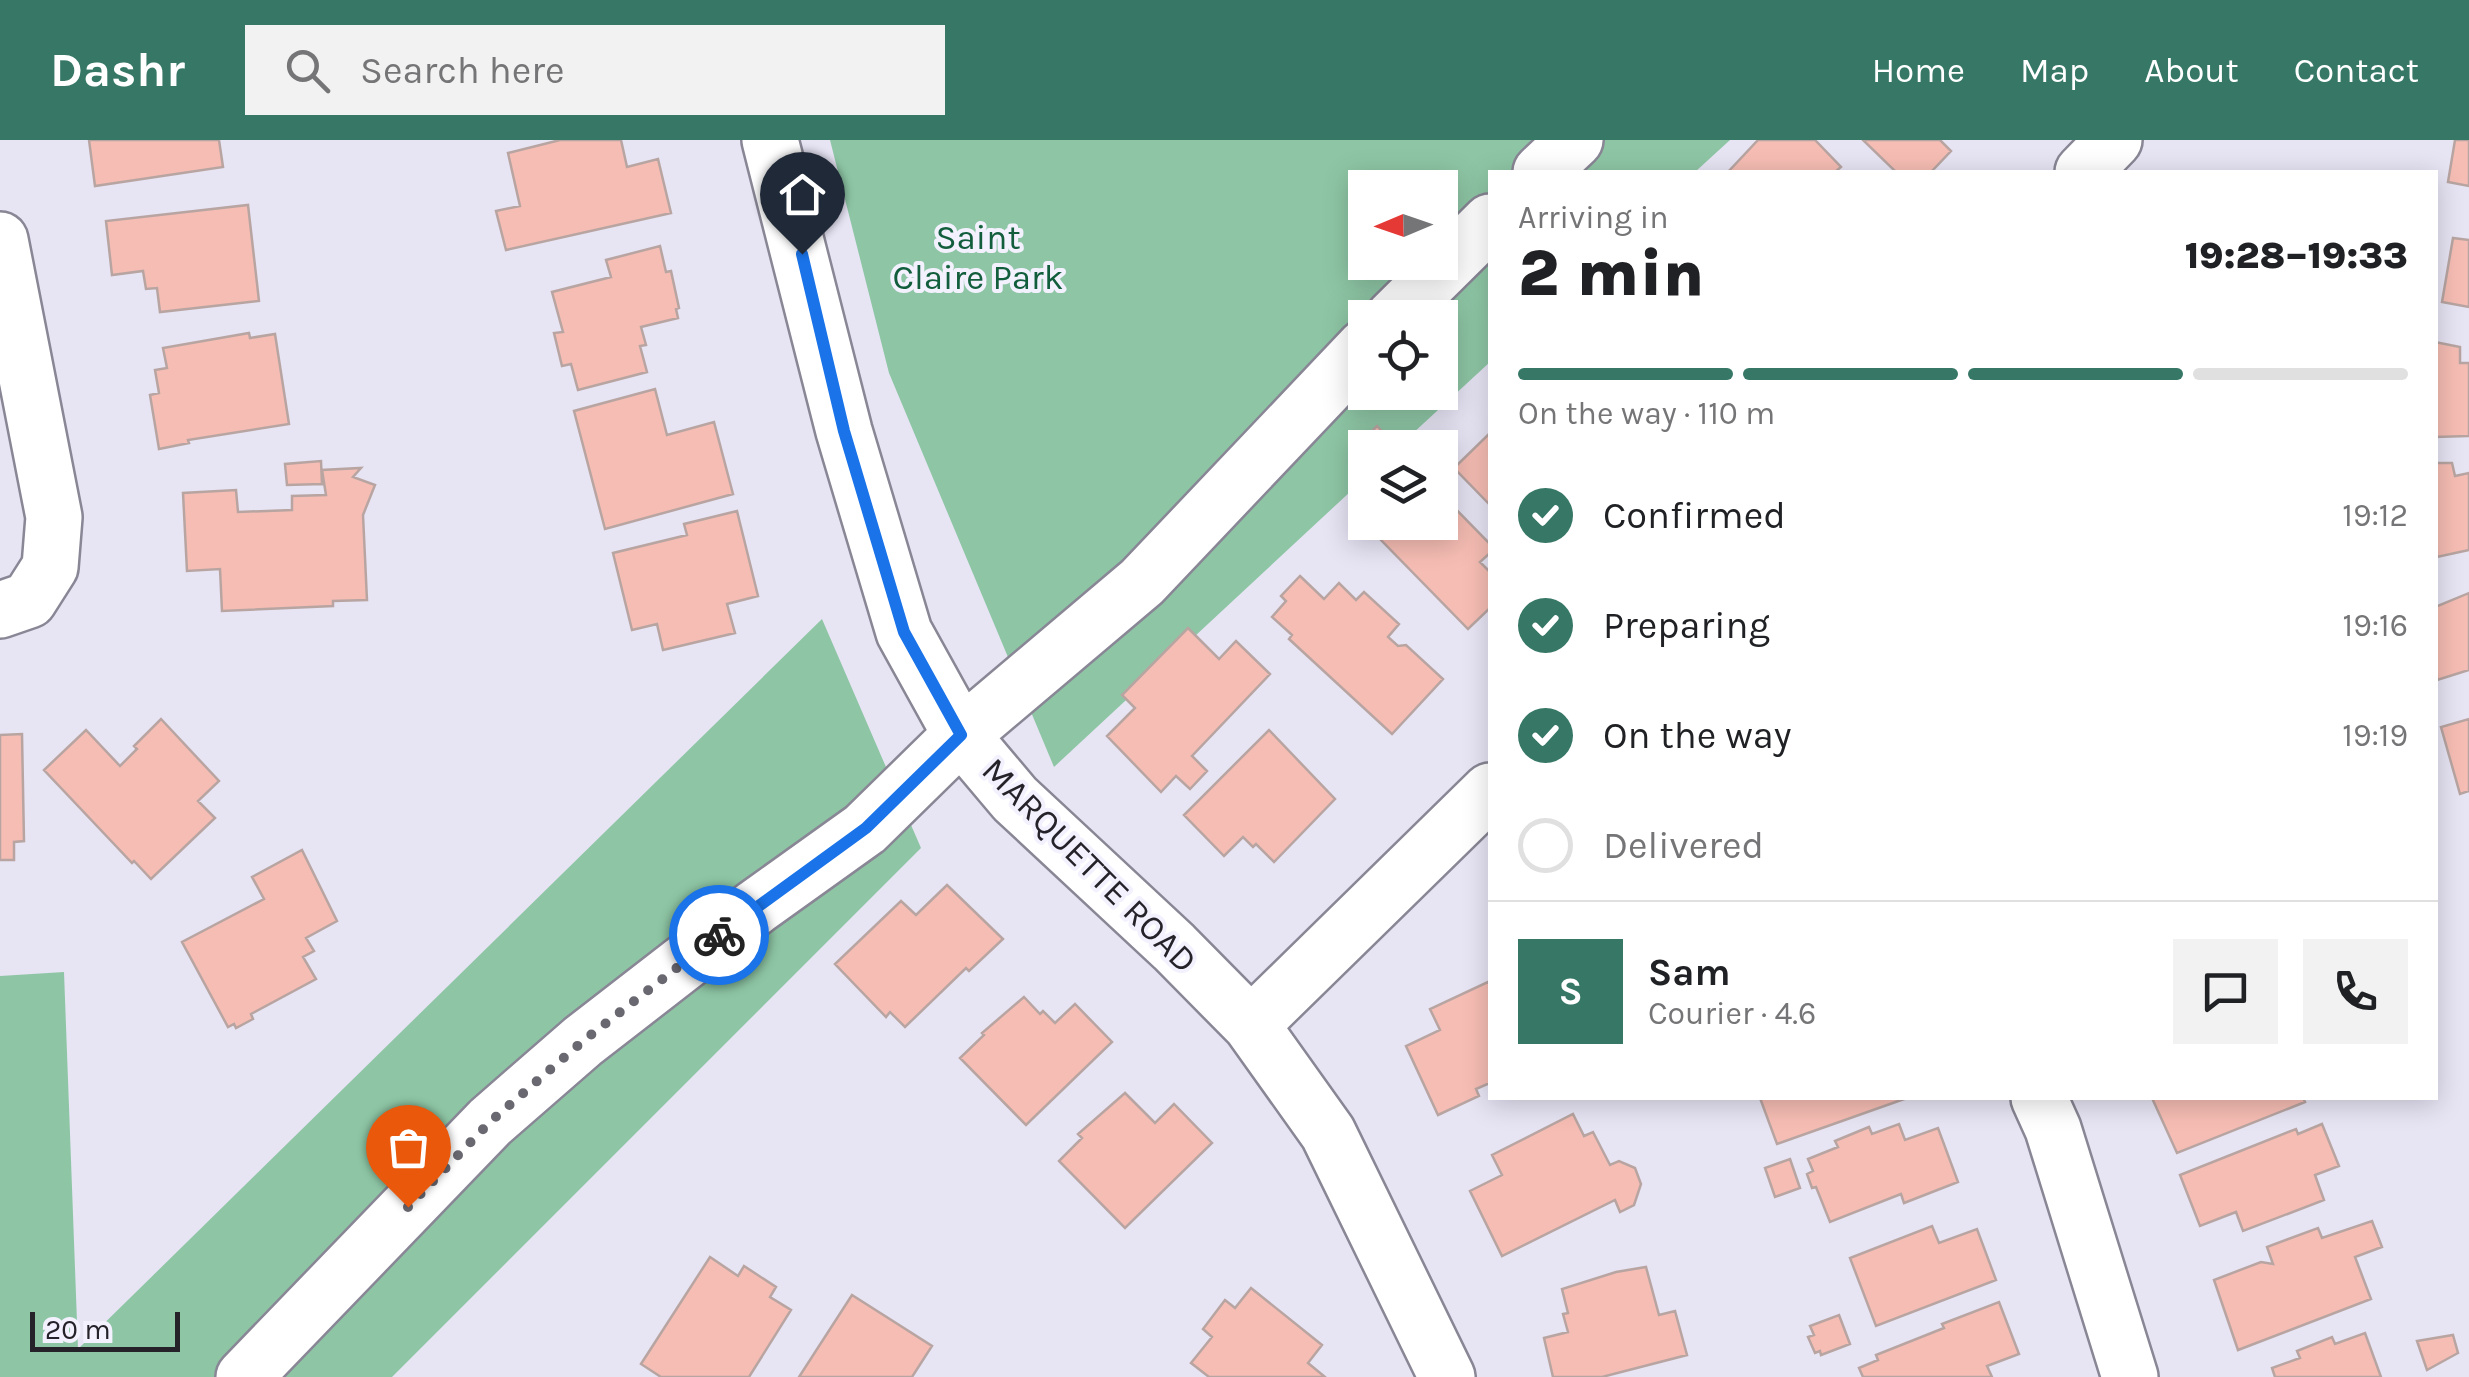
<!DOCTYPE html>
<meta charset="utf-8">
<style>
:root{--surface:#fff;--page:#f2f2f2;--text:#202124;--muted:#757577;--line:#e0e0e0;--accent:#367766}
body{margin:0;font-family:Karla,sans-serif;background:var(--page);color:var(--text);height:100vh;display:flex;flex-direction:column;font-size:38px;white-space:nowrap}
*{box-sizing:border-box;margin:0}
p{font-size:32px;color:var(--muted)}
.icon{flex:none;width:55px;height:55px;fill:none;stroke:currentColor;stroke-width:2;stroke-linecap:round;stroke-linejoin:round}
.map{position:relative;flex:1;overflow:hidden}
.side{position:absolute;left:1488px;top:30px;width:950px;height:930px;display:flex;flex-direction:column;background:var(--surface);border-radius:0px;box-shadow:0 5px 25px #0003}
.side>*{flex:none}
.needle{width:65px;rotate:268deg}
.buttons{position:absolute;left:1348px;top:30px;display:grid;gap:20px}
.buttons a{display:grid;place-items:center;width:110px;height:110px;border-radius:0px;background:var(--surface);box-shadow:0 5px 25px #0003;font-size:50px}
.scale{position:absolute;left:30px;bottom:25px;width:150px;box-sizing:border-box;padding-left:10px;border:5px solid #252329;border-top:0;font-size:28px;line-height:35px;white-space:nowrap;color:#252329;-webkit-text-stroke:8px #f4f1ff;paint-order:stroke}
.pin{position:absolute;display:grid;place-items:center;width:85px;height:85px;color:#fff;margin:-102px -42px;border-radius:50% 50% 50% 0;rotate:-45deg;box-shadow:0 0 10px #0007}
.pin .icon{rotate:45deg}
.courier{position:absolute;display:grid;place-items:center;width:100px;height:100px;margin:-50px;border:8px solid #1a73e8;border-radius:50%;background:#fff;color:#222;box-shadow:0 2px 12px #0007}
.overview em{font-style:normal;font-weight:800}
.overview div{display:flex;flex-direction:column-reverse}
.overview{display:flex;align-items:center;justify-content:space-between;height:170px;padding:0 30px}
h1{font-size:65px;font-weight:800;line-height:75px}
.bar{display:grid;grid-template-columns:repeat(4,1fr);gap:15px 10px;align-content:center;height:120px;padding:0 30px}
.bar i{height:12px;border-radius:8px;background:var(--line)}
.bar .active{background:var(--accent)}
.bar p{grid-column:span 4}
.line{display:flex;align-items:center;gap:25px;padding:0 30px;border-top:2px solid var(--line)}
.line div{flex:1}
.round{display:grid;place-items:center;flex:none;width:105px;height:105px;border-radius:0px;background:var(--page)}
ol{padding:0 30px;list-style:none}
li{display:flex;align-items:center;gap:30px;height:110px}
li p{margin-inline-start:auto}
li .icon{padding:10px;border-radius:50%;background:var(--accent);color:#fff;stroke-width:4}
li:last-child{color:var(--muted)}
li i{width:55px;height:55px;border:5px solid var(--line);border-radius:50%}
header{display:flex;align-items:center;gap:60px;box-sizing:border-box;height:140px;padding:0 50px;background:var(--accent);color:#fff}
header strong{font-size:48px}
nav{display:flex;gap:55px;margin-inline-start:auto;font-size:35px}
.search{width:700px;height:90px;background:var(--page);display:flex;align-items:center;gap:25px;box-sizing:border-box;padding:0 35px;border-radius:0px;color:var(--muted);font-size:38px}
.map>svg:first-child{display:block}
</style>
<header>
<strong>Dashr</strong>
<div class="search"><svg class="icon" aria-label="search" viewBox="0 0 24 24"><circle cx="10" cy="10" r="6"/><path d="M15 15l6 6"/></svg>Search here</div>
<nav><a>Home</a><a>Map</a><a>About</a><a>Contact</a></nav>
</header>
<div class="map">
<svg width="2469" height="1237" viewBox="0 0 2469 1237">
<rect width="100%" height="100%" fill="#e7e4f4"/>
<!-- green -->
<path fill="#8ec6a5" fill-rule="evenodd" d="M 830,0 L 1730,0 L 1695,32 L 1490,32 L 1490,222 L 1398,307 L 1365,308 L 1365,338 L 1054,627 L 889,233 ZM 1365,48 L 1440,48 L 1440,122 L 1365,122 ZM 1365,178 L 1440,178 L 1440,252 L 1365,252 Z
M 822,479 L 921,708 L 392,1237 L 0,1237 L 0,836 L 64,832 L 78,1209 Z"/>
<!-- building -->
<path fill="#f6bdb4" stroke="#b8a5a2" stroke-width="2.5" d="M 89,0 L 219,0 L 223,27 L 95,46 Z
M 560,0 L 621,0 L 627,27 L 658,19 L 671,73 L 506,110 L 496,71 L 520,66 L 508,13 Z
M 1758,0 L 1815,0 L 1841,27 L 1835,32 L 1728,32 Z
M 1863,0 L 1940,0 L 1951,11 L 1931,32 L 1896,32 Z
M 2455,0 L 2469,0 L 2469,46 L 2448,42 Z
M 248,65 L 259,161 L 160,172 L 157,148 L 146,149 L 143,131 L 112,135 L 106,81 Z
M 2453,98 L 2469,100 L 2469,167 L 2442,162 Z
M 660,106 L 666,132 L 671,131 L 679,168 L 676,169 L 678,178 L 641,187 L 646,205 L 640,206 L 647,232 L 578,250 L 571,224 L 562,226 L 554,193 L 563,192 L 552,152 L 611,137 L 606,120 Z
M 249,193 L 250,198 L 275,194 L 289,284 L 188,300 L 189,303 L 159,309 L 150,255 L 159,253 L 155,230 L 167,228 L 163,208 Z
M 2435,202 L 2460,207 L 2460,223 L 2469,223 L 2469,296 L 2435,297 Z
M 655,249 L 667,295 L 714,282 L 733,354 L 605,389 L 574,271 Z
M 1377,286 L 1395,305 L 1392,308 L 1365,308 L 1365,325 L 1352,311 Z
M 1490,293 L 1490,365 L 1454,328 Z
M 321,321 L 322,344 L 287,345 L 285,324 Z
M 2435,323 L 2452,323 L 2455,336 L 2469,333 L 2469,410 L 2437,417 Z
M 361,328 L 353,337 L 375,345 L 363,375 L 367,460 L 333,461 L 333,466 L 222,471 L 220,429 L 187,431 L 183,353 L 236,350 L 238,372 L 292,370 L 292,356 L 326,355 L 322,330 Z
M 1440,353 L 1490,404 L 1490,413 L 1480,422 L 1490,432 L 1490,468 L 1468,489 L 1380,399 L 1396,382 L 1440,382 Z
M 737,371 L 758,456 L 727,464 L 735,493 L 663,510 L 657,484 L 632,490 L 613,413 L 687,395 L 684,384 Z
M 1300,436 L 1324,459 L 1339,443 L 1356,460 L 1364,452 L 1399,484 L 1388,497 L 1398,506 L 1406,505 L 1443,539 L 1392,594 L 1289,499 L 1292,495 L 1272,477 L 1286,461 L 1281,456 Z
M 2469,453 L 2469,530 L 2437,540 L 2435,467 Z
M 1188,488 L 1219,519 L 1236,501 L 1270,534 L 1192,616 L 1207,631 L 1190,649 L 1176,636 L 1161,652 L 1107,596 L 1135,568 L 1122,555 Z
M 161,579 L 219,641 L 198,661 L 215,678 L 151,739 L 134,721 L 132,723 L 44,630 L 86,590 L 120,626 L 137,609 L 134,606 Z
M 2469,579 L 2469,651 L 2460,654 L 2441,587 Z
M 1269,590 L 1335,659 L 1274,722 L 1256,704 L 1253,707 L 1243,697 L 1224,716 L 1184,675 Z
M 22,594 L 24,701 L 14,702 L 14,720 L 0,720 L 0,595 Z
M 302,710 L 337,781 L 306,798 L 314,811 L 303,817 L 316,839 L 251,874 L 253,879 L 236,888 L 234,884 L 228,887 L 182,802 L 264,759 L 252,737 Z
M 947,745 L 1003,799 L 969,831 L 966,828 L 905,887 L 890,872 L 886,877 L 835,824 L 901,761 L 916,775 Z
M 1490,841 L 1490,943 L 1476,949 L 1479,956 L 1438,975 L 1406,906 L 1440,890 L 1430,869 Z
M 1024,857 L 1040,874 L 1043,871 L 1055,883 L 1075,864 L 1112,902 L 1026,985 L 960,918 L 984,895 L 982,893 Z
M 1125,953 L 1155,983 L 1174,964 L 1212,1003 L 1125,1088 L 1059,1021 L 1082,998 L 1078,994 Z
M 1760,958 L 1907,958 L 1777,1004 Z
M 2152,958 L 2303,958 L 2305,962 L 2177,1013 Z
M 1573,974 L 1584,996 L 1593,992 L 1610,1025 L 1619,1021 L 1635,1028 L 1641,1044 L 1634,1065 L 1620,1072 L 1615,1060 L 1502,1116 L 1470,1051 L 1502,1035 L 1492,1015 Z
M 1899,984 L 1905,1000 L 1938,988 L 1958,1042 L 1904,1063 L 1901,1054 L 1830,1082 L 1816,1047 L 1812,1048 L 1807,1034 L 1813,1031 L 1808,1019 L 1838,1007 L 1835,1001 L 1869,987 L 1872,994 Z
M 2322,984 L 2339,1026 L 2315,1035 L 2324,1060 L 2243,1091 L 2236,1072 L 2200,1086 L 2180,1035 L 2296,989 L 2298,994 Z
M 1790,1019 L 1800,1048 L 1775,1057 L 1765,1028 Z
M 2372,1081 L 2382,1107 L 2355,1117 L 2371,1159 L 2238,1210 L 2214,1140 L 2261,1122 L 2273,1124 L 2267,1107 L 2318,1088 L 2322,1098 Z
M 1932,1086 L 1939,1103 L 1977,1089 L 1996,1140 L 1876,1186 L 1850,1118 Z
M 710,1117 L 738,1136 L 744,1126 L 776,1147 L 770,1157 L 791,1170 L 749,1237 L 661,1237 L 641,1224 Z
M 1646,1127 L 1659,1175 L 1675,1171 L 1687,1215 L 1602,1237 L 1553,1237 L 1544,1198 L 1568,1192 L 1563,1174 L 1568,1173 L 1562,1149 L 1616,1132 Z
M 1251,1148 L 1322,1205 L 1308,1223 L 1325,1237 L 1209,1237 L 1191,1223 L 1212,1197 L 1203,1189 L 1225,1160 L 1235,1168 Z
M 852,1155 L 932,1206 L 912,1237 L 799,1237 Z
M 1999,1162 L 2019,1214 L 1987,1226 L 1992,1237 L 1863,1237 L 1859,1228 L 1878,1220 L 1876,1215 L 1944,1188 L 1942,1184 Z
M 1839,1175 L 1850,1204 L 1821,1215 L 1820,1211 L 1815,1213 L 1808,1197 L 1814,1195 L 1810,1186 Z
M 2365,1193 L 2381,1237 L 2275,1237 L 2272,1228 L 2300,1218 L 2297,1211 L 2332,1197 L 2335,1204 Z
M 2453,1195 L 2458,1213 L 2427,1230 L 2417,1201 Z"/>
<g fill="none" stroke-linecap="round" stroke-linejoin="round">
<defs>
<path id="minor" d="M 770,0 L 844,291 L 904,492 L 961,595 L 1015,659 L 1174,807 L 1251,885 L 1328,993 L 1447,1237
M 1541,32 L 1575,0
M 2083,32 L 2114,0
M 0,100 L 54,377 L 50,427 L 29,460 L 0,470
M 1393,178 L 1490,82
M 1251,885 L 1490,651
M 2039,958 L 2053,989 L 2130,1237
M 244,1237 L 490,982 L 583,901 L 756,767 L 865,689 L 961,595 L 1142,442 L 1365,207"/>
</defs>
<!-- minor casing -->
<use href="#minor" stroke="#898695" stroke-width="60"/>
<!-- minor -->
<use href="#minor" stroke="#fff" stroke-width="55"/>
</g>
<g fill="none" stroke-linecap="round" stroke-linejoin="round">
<!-- done -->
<path stroke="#696770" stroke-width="10" stroke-dasharray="0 18" d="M 408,1067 L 490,982 L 583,901 L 719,795"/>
<!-- route -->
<path stroke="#1a73e8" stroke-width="12" d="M 719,795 L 866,688 L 961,595 L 904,492 L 844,291 L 802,114"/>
</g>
<g text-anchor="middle" stroke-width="8" stroke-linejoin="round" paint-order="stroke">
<!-- park labels -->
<g font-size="35" fill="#125e3c" stroke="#f4f1ff">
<text x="978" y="109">Saint<tspan x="978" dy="40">Claire Park</tspan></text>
</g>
<!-- street labels -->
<g font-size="35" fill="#252329" stroke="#f4f1ff">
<text transform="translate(1090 725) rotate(45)" y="12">MARQUETTE ROAD</text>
</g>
</g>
</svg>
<div class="buttons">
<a><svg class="needle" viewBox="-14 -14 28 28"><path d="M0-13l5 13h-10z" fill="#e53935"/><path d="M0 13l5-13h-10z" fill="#757577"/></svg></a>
<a><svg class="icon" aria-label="locate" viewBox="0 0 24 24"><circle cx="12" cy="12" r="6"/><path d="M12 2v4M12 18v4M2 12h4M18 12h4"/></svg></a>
<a><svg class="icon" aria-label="layers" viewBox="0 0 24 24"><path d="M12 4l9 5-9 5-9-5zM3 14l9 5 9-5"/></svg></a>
</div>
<div class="scale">20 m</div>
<div class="pin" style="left:408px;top:1067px;background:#ea580c"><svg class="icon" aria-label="bag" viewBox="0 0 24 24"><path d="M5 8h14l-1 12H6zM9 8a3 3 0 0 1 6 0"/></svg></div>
<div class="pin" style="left:802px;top:114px;background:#1f2937"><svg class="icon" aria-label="home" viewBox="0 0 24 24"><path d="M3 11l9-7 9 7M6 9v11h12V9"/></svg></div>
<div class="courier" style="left:719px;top:795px"><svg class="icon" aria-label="bike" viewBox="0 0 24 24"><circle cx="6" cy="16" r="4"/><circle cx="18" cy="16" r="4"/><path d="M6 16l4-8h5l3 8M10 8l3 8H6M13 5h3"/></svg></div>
<section class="side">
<div class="overview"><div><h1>2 min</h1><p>Arriving in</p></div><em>19:28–19:33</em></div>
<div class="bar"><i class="active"></i><i class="active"></i><i class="active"></i><i></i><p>On the way · 110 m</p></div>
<ol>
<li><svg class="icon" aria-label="check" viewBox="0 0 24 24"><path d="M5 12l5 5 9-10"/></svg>Confirmed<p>19:12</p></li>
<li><svg class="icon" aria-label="check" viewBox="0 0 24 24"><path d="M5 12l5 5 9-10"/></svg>Preparing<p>19:16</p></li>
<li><svg class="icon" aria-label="check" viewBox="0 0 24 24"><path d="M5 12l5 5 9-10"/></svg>On the way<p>19:19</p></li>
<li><i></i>Delivered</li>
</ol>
<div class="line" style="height:180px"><b class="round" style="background:var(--accent);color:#fff">S</b><div><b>Sam</b><p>Courier · 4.6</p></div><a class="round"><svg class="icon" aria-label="chat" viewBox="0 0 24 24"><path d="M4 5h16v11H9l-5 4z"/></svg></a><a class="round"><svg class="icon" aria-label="phone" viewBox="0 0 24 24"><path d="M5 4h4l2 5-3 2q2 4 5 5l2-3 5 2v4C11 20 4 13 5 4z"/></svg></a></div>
</section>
</div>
